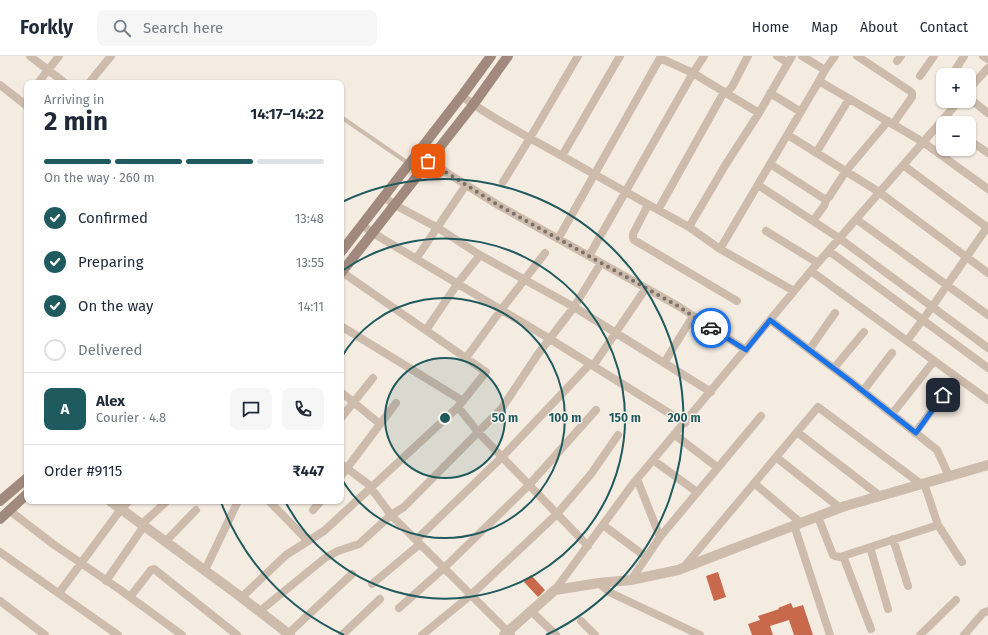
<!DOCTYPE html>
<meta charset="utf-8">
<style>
:root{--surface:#fff;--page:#f6f6f7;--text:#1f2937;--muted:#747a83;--line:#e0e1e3;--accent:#1f5a5e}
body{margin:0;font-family:"Fira Sans",sans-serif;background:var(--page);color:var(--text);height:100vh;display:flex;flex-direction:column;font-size:15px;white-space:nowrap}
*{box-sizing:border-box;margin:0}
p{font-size:13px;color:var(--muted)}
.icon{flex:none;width:22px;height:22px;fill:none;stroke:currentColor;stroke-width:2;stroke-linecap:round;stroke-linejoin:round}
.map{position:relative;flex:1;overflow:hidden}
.drawer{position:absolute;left:24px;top:24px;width:320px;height:424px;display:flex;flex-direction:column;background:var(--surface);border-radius:8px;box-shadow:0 1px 3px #0004}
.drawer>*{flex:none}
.buttons{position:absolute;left:936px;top:12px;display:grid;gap:8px}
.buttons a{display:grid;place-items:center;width:40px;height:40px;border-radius:8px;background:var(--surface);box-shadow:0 1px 3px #0004;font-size:20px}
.pin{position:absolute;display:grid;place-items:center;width:34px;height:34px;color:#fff;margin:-17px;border-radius:8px;box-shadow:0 2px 6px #0006}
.courier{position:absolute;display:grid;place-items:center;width:40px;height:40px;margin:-20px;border:3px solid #1a73e8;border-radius:50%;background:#fff;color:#222;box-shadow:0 1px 5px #0007}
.head em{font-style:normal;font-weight:700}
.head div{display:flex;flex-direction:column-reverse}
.head{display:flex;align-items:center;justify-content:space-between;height:68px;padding:0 20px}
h1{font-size:26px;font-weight:700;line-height:30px}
.bar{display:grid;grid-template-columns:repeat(4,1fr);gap:6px 4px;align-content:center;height:48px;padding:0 20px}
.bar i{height:5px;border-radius:3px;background:var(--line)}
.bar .current{background:var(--accent)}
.bar p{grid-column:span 4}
.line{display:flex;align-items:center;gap:10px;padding:0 20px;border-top:1px solid var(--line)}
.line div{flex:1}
.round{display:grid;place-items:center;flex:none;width:42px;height:42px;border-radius:8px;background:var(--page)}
ol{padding:0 20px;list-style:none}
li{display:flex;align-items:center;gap:12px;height:44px}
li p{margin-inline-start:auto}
li .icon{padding:4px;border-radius:50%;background:var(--accent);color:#fff;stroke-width:4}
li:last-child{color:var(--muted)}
li i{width:22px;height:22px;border:2px solid var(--line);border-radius:50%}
header{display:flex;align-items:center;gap:24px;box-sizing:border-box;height:56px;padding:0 20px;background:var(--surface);border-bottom:1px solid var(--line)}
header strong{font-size:19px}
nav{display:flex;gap:22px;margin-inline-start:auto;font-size:14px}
.search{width:280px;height:36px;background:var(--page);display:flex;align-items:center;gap:10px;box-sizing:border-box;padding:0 14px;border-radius:8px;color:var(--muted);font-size:15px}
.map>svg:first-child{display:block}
</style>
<header>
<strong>Forkly</strong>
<div class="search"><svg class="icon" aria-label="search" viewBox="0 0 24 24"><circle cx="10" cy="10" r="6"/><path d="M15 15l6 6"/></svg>Search here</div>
<nav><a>Home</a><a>Map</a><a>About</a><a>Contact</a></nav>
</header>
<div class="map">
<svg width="988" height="579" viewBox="0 0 988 579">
<rect width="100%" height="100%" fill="#f4ebe1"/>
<!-- building -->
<path fill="#c8694b" d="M 718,516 L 726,541 L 714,545 L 706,520 Z
M 531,519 L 545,534 L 538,541 L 524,526 Z
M 791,547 L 793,552 L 803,549 L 813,579 L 794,579 L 789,564 L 770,570 L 773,579 L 752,579 L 748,568 L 760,564 L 758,560 L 779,553 L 778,552 Z"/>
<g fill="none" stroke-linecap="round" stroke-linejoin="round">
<!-- service -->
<path stroke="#cdbbac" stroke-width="4" d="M 341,61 L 408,107"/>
<!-- minor -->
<path stroke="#cdbbac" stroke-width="8" d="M 30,0 L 65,27
M 777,0 L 788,7
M 802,0 L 825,14 L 819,25 L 923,86 L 988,133
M 857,0 L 910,35 L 912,37 L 912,41 L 893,68
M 983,0 L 988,3
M 897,5 L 901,0
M 825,14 L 835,0
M 952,19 L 964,0
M 920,20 L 934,0
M 38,27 L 59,0
M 89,27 L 111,0
M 0,29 L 27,50
M 969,33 L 988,12
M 726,37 L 732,31 L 748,0
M 770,37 L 801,56
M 462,40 C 485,58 512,72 537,86 C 588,115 638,143 689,171 L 726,108 L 759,57 L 792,0
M 969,42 L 988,57
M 788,79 L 879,136 L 988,217
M 969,84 L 988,97
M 418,97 L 428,105 L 498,149 L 678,250 L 746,294
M 816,97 L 849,43
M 562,100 L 620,0
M 770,108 L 823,142 L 825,143 L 829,141 L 846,115 L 888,65
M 903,109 L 988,172
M 503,126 L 530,82 L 578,0
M 758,129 L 839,182 L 988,292
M 384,141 L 395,149 L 438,172 L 480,199 L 574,251 L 711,336
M 648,149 L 633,178 L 633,182 L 634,184 L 737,245
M 658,154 L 724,36
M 856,163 L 988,259
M 813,165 L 824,150 L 827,142
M 362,169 L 373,177 L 550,283 L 685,367
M 689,171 L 720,193 L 819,25
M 766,175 L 818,207
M 558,183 L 660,2 L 693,17 L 704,0
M 720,193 L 794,235
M 829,195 L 988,312
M 589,200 L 693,17 L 759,57
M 416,203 L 466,129
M 811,215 L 988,344
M 342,216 L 486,316 L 458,351 L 478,376 L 588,490
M 770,264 L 849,324 L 937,394 L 949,420
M 341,270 L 463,345
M 426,274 L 458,227 L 480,199
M 907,285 L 932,251 L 988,170
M 809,294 L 835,257
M 466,302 L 501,254 L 545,197
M 664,307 L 693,260
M 593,310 L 646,232
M 834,312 L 864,276
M 863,335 L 892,297
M 341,336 L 380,368
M 892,358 L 934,305
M 341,362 L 373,322
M 797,376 L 880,440
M 915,377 L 943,339
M 675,379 L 717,411
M 776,401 L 840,452
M 653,404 L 697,436
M 341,408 L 368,428 L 391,459 L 404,451 L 502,352 L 538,298 L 574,251 L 601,207
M 341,420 L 396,347
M 637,423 L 660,481 L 761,360
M 754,427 L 801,467
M 924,427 L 938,469 L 962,506
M 269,445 L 308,485
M 9,454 L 53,488 L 119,533 L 182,579
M 313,454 L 321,445
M 818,461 L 833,499 L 835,500 L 840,501 L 938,469
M 142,468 L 167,445
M 603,469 L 646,501
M 794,469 L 830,579
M 893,483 L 908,530
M 416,484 L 502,401 L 590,308
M 166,485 L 196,454
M 870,491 L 888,553
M 0,496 L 118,579
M 843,500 L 871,573
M 683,512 L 818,351 L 921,428
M 205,514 L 238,445
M 631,524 L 660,481
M 106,525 L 144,470
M 599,527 L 609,536 L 700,579
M 372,528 L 420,488
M 555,534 L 632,429 L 810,216 L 959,45
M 59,537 L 121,453 L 129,445
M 130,541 L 151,514 L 154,513 L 237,579
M 242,541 L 286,499 L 324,475 L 458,351
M 0,545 L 45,579
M 399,552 L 444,512 L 529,429 L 596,354
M 260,555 L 325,502 L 338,495 L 359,488 L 391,459 L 511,579
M 531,555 L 556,579
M 581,565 L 595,579
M 288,578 L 352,518
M 342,579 L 380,543
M 422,579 L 471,539 L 557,458 L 591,418 L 618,379
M 920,579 L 956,544
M 964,579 L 983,557 L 988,555"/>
<!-- tertiary -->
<path stroke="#cdbbac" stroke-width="10" d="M 110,445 L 237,538 L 290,579
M 504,579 L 555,534 L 599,527 L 631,524 L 678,514 L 730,494 L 845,450 L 988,409"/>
<!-- secondary -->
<path stroke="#a18a7d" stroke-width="10" d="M 341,196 L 464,37 L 491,0
M 341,217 L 473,49 L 508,0
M 0,445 L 27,422
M 0,463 L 27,438"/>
</g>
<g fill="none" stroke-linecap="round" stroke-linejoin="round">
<!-- done -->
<path stroke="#7c716b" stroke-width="4" stroke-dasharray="0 7.2" d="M 428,105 L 498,149 L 678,250 L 711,272"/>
<!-- route -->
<path stroke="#1a73e8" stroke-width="5" d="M 711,272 L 746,294 L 770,264 L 849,324 L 916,377 L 943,339"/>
</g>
<!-- distance rings -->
<circle cx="445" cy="362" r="60" fill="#1f5a5e" fill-opacity=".12"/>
<g fill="none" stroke="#1f5a5e" stroke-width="2">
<circle cx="445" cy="362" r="60"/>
<path d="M341 302A120 120 0 1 1 341 422"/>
<path d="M342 215A180 180 0 1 1 285 445"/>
<path d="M344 579A239 239 0 0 1 221 446M342 146A239 239 0 1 1 546 579"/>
</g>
<circle cx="445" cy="362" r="6" fill="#1f5a5e" stroke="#fbf5ee" stroke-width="2"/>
<g font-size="12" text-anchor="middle" font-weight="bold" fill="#1f5a5e" stroke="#fbf5ee" stroke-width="3" stroke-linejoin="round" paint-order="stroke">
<text x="505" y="366">50 m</text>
<text x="565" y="366">100 m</text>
<text x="625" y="366">150 m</text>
<text x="684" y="366">200 m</text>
</g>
</svg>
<div class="buttons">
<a>+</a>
<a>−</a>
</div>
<div class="pin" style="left:428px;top:105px;background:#ea580c"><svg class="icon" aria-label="bag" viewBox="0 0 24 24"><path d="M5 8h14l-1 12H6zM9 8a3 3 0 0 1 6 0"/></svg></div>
<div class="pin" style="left:943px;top:339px;background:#1f2937"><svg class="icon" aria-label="home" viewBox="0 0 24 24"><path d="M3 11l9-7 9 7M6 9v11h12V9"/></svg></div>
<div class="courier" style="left:711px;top:272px"><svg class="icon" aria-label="car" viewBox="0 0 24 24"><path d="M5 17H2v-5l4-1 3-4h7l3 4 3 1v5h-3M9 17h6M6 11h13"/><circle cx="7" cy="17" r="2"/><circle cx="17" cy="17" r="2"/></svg></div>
<section class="drawer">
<div class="head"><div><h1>2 min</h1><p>Arriving in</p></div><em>14:17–14:22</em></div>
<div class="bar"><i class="current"></i><i class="current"></i><i class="current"></i><i></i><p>On the way · 260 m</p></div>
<ol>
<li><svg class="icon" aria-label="check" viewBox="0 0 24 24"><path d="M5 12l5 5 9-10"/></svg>Confirmed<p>13:48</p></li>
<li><svg class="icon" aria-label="check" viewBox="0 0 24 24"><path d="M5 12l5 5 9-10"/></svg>Preparing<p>13:55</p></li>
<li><svg class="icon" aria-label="check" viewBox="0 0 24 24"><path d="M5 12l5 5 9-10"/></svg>On the way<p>14:11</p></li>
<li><i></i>Delivered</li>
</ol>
<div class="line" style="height:72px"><b class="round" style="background:var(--accent);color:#fff">A</b><div><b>Alex</b><p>Courier · 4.8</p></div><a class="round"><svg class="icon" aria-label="chat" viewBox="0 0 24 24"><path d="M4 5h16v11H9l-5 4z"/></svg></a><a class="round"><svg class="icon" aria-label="phone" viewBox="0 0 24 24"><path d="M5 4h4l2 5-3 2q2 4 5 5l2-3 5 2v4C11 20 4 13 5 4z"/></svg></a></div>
<div class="line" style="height:52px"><div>Order #9115</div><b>₹447</b></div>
</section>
</div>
